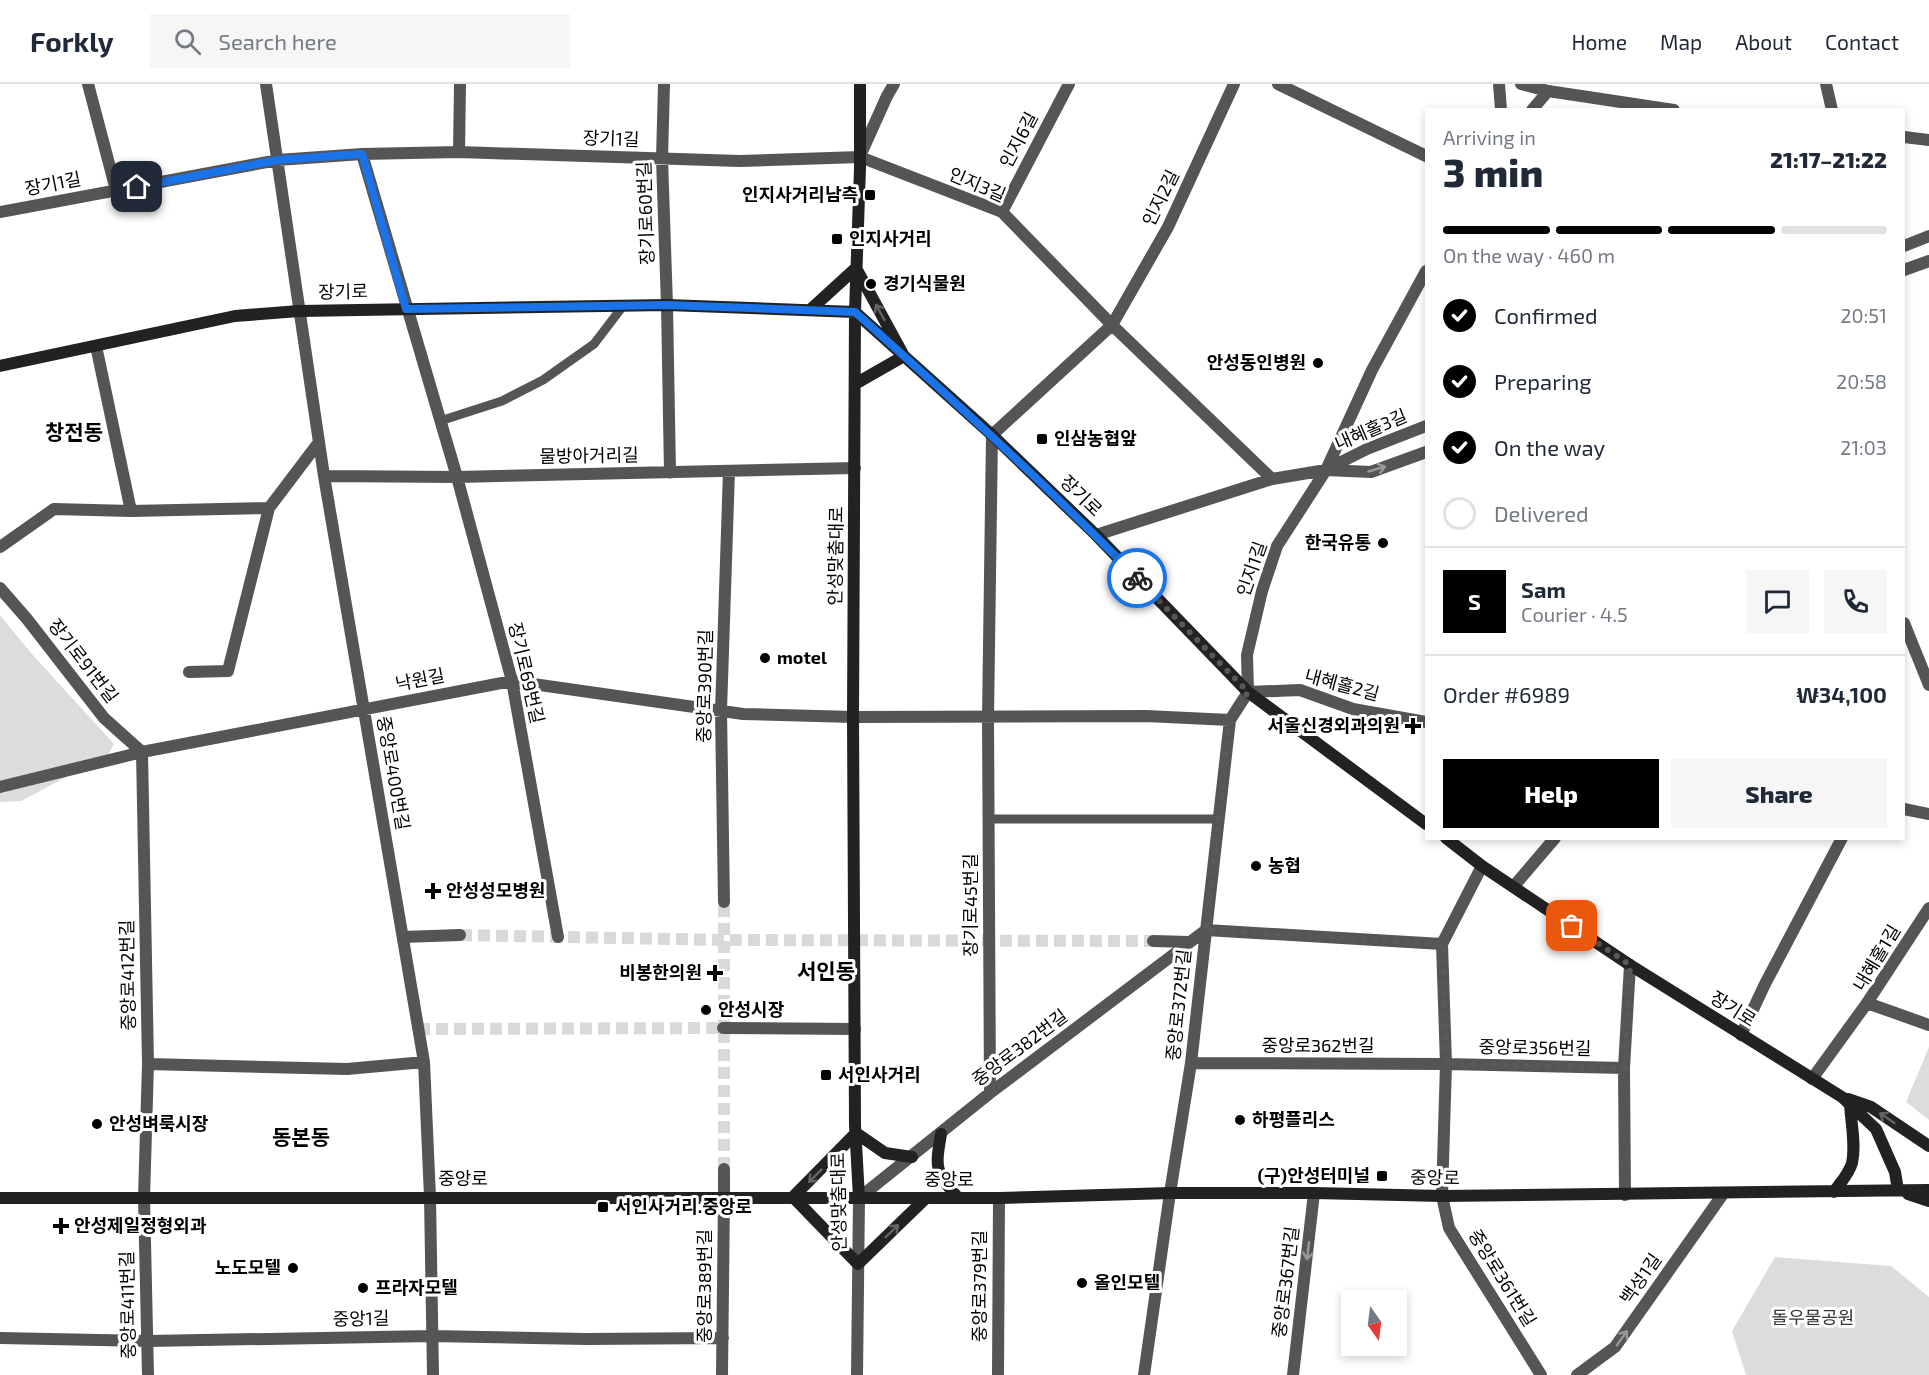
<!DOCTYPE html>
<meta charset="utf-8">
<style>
:root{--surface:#fff;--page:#f6f6f7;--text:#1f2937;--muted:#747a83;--line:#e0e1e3;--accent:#000}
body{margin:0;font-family:"Exo 2","Noto Sans KR",sans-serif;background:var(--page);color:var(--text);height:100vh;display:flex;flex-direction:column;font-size:22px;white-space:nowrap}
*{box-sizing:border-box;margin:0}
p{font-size:20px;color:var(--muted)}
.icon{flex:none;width:33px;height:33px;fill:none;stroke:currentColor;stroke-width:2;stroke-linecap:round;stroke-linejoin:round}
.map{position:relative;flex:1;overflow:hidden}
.details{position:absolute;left:1425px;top:24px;width:480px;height:732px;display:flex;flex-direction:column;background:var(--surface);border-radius:0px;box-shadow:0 3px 9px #0003}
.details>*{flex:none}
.needle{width:39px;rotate:166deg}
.buttons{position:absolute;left:1341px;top:1206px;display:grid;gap:12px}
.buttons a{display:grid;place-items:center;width:66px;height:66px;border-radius:0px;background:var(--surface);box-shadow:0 3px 9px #0003;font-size:30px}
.pin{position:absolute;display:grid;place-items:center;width:51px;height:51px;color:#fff;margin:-26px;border-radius:12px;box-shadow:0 3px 9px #0006}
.courier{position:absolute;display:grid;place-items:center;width:60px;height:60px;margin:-30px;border:4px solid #1a73e8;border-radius:50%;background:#fff;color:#222;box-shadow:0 2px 8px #0007}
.headline em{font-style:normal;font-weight:800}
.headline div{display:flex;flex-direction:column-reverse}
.headline{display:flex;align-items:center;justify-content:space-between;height:102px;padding:0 18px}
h1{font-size:39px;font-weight:800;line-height:45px}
.bar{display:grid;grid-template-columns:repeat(4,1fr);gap:9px 6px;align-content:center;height:72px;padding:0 18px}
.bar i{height:8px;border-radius:4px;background:var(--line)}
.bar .active{background:var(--accent)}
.bar p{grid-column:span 4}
.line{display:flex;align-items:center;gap:15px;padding:0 18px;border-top:2px solid var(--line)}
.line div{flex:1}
.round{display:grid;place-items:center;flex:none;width:63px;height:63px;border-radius:0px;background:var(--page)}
ol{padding:0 18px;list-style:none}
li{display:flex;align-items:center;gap:18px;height:66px}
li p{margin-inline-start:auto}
li .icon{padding:6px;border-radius:50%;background:var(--accent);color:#fff;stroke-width:4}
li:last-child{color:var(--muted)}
li i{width:33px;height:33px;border:3px solid var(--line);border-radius:50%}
.primary-button{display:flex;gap:12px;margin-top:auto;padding:12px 18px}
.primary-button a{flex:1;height:69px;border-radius:0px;background:var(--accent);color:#fff;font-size:24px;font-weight:800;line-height:69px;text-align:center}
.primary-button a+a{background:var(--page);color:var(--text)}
header{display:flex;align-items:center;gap:36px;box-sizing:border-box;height:84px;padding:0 30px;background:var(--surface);border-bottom:2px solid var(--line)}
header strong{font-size:28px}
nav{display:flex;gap:33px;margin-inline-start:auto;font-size:21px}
.search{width:420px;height:54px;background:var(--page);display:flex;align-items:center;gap:15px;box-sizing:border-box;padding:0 21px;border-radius:0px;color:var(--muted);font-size:22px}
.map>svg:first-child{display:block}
</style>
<header>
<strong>Forkly</strong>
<div class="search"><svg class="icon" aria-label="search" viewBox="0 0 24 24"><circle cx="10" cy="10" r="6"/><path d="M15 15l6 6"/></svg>Search here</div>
<nav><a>Home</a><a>Map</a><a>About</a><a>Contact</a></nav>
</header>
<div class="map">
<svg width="1929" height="1291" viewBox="0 0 1929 1291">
<rect width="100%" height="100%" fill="#fff"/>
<!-- green -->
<path fill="#dcdcdc" d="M 0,531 L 31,569 L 114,660 L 108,671 L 21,717 L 0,718 Z
M 1929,963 L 1929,1036 L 1906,1018 Z
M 1775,1173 L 1891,1182 L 1929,1213 L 1929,1291 L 1746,1291 L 1732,1247 Z"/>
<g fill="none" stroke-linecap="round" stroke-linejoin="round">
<!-- pedestrian-tunnel -->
<path stroke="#d9d9d9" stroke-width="12" stroke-dasharray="12 6" stroke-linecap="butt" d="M 460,851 L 725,856 L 1153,857
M 418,945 L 723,944
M 724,1085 L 724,818"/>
<!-- service -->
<path stroke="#555" stroke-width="9" d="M 440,337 L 502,317 L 543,296 L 594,260 L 623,222
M 988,735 L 1219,735"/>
<!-- pedestrian -->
<path stroke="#555" stroke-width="12" d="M 403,853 L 460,851
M 1153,857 L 1189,858
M 723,944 L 855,945
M 724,1113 L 724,1085"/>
<!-- minor -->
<path stroke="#555" stroke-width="12" d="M 88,0 L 116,106
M 266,0 L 324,392 L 424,978 L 430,1113 L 433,1291
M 664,0 L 662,75 L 667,221 L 670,389
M 1278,0 L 1426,72
M 1499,0 L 1501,26
M 1521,0 L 1548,7 L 1674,26
M 1826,0 L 1832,26
M 1532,26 L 1548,7
M 1904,53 L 1929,56
M 459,68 L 460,0
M 362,70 L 457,393 L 512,597 L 558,853
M 860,72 L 887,12 L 894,0
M 0,128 L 278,76 L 362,70 L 459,68 L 740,77 L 860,73 L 1002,128 L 1112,241 L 1272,395
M 1002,128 L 1069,0
M 1904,162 L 1929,152
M 1904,186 L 1929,177
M 96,262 L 131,427
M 1327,385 L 1367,365 L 1426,342
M 324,392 L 457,393 L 855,384
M 1096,451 L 1272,395 L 1326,386 L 1371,388 L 1426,368
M 0,463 L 54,425 L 131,427 L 269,424
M 0,504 L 27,535 L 104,634 L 142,668 L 148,980 L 144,1114 L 148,1291
M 1904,539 L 1929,601
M 189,588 L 228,587 L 269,424 L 319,358
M 1248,608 L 1247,571 L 1262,507 L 1277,462 L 1326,386 L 1372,286 L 1426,187
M 1248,608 L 1300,606 L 1353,625 L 1426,638
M 0,703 L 142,668 L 512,597 L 743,630 L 853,633 L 1146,632 L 1230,636 L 1248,608
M 1904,725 L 1929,730
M 1482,782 L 1442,860 L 1446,980 L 1442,1112 L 1449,1144 L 1541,1291
M 1514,802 L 1555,754
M 724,818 L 721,627 L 729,387
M 1867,919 L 1929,941
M 1741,951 L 1765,900 L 1842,754
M 1191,979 L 1446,980 L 1624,984
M 148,980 L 347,985 L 424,978
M 1812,995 L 1867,919 L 1929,824
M 990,1009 L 988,633 L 992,351 L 1112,241 L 1168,143 L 1234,0
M 1625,1111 L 1624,984 L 1630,881
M 0,1254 L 148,1257 L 432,1252 L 586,1255 L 723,1254
M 722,1291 L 724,1113
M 857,1291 L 859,1114 L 990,1009 L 1206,846 L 1442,860
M 998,1291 L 999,1114
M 1144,1291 L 1170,1109 L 1191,979 L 1230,636
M 1293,1291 L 1314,1109
M 1577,1291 L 1615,1263 L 1723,1110"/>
<!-- secondary -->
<path stroke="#222" stroke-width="12" d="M 810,226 L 856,184 L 904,272 L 855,300
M 0,282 L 235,232 L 299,227 L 667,221 L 855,228 L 992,351 L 1096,451 L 1248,608 L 1426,740
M 1446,754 L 1482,782 L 1630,881 L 1842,1013 L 1876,1045 L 1895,1088 L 1898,1106
M 1848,1015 L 1871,1023 L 1929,1062
M 941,1050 C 935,1085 935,1087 958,1114
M 912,1073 L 885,1069 L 856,1049 L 793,1113 L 858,1180 L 926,1114
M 1834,1108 C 1840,1099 1849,1090 1852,1079 C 1856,1061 1851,1039 1850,1020
M 1908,1110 L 1929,1117
M 0,1114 L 999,1114 L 1170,1109 L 1314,1109 L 1442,1112 L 1929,1106
M 859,1114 L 855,1041 L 853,633 L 855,228 L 860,84 L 860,0"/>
</g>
<!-- one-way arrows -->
<defs><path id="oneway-shaft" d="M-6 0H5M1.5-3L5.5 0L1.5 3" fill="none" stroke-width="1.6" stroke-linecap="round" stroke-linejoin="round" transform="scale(1.5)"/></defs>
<g stroke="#646464">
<use href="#oneway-shaft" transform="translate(880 228) rotate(-119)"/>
<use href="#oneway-shaft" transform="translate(1887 1034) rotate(-146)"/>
<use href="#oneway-shaft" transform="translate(815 1092) rotate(135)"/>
<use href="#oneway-shaft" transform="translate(892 1147) rotate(-44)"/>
</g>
<g stroke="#999">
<use href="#oneway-shaft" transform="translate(1377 385) rotate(-16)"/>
<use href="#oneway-shaft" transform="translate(1308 1167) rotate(97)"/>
<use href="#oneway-shaft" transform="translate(1622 1254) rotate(-55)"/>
</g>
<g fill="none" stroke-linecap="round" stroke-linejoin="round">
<!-- done -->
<path stroke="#595959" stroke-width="6" stroke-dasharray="0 10.8" d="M 1137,494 L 1248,608 L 1230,636 L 1206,846 L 1443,860 L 1446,980 L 1624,984 L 1630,881 L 1572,842"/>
<!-- route -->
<path stroke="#1a73e8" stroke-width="8" d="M 137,103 L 278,76 L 362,70 L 406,225 L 667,221 L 855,228 C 951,314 1047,401 1137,494"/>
</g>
<!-- markers -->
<g fill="#000" stroke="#fff" stroke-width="2">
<rect x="864" y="105" width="12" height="12" rx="3"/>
<rect x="831" y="149" width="12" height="12" rx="3"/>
<circle cx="871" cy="200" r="6"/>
<circle cx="1318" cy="279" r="6"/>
<rect x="1036" y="349" width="12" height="12" rx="3"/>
<circle cx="1383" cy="459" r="6"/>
<circle cx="765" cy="574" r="6"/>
<path d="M1410 633h6v6h6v6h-6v6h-6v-6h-6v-6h6z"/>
<circle cx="1256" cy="782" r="6"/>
<path d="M430 798h6v6h6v6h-6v6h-6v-6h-6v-6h6z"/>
<path d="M712 880h6v6h6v6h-6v6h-6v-6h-6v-6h6z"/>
<circle cx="706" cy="926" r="6"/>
<rect x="820" y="985" width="12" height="12" rx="3"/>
<circle cx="1240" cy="1036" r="6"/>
<circle cx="97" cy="1040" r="6"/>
<rect x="1376" y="1086" width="12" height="12" rx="3"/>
<rect x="597" y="1117" width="12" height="12" rx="3"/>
<path d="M58 1133h6v6h6v6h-6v6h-6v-6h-6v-6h6z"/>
<circle cx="293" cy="1184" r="6"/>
<circle cx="1082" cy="1199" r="6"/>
<circle cx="363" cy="1204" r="6"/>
</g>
<g text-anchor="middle" stroke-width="6" stroke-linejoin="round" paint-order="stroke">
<!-- street labels -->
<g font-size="18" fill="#000" stroke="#fff">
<text transform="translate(611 55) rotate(2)" y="6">장기1길</text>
<text transform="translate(1019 56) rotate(-62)" y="6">인지6길</text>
<text transform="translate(53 100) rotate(-11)" y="6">장기1길</text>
<text transform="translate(977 101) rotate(23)" y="6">인지3길</text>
<text transform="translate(1161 114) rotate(-64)" y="6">인지2길</text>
<text transform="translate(646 129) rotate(-92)" y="6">장기로60번길</text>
<text transform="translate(343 208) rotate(-1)" y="6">장기로</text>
<text transform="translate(1371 346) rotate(-23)" y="6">내혜홀3길</text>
<text transform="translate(589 372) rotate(-1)" y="6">물방아거리길</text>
<text transform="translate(1081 412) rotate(44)" y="6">장기로</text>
<text transform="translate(836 472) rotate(-89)" y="6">안성맞춤대로</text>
<text transform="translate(1252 485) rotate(-71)" y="6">인지1길</text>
<text transform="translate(83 577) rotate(52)" y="6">장기로91번길</text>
<text transform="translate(526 589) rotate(77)" y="6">장기로69번길</text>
<text transform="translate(420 596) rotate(-11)" y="6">낙원길</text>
<text transform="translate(1342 601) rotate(15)" y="6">내혜홀2길</text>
<text transform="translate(705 602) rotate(-89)" y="6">중앙로390번길</text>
<text transform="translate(393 689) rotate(80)" y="6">중앙로400번길</text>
<text transform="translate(971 821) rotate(-90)" y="6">장기로45번길</text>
<text transform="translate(1877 874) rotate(-59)" y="6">내혜홀1길</text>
<text transform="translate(128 891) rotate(-91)" y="6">중앙로412번길</text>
<text transform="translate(1179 921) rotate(-84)" y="6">중앙로372번길</text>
<text transform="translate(1733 925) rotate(32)" y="6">장기로</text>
<text x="1318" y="968">중앙로362번길</text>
<text transform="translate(1020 964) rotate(-37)" y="6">중앙로382번길</text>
<text transform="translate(1535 964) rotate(1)" y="6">중앙로356번길</text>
<text transform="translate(1435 1094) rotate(1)" y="6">중앙로</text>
<text x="463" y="1101">중앙로</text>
<text x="949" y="1102">중앙로</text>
<text transform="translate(839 1118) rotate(-91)" y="6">안성맞춤대로</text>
<text transform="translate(1502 1194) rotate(58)" y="6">중앙로361번길</text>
<text transform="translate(1641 1195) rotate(-55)" y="6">백성1길</text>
<text transform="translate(1286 1198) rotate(-83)" y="6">중앙로367번길</text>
<text transform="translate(705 1202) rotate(-90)" y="6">중앙로389번길</text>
<text transform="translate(980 1202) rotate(-90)" y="6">중앙로379번길</text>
<text transform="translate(128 1221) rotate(-91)" y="6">중앙로411번길</text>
<text transform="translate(361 1235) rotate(-1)" y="6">중앙1길</text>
</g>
<!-- poi labels -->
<g font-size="18" font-weight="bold" fill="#000" stroke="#fff" text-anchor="start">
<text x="858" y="117" text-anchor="end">인지사거리남측</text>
<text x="849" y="161">인지사거리</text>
<text x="883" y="206">경기식물원</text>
<text x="1306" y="285" text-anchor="end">안성동인병원</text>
<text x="1054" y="361">인삼농협앞</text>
<text x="1371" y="465" text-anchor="end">한국유통</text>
<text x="777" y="580">motel</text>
<text x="1400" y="648" text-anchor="end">서울신경외과의원</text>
<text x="1268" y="788">농협</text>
<text x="446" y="813">안성성모병원</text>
<text x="702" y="895" text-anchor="end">비봉한의원</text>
<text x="718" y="932">안성시장</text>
<text x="838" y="997">서인사거리</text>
<text x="1252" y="1042">하평플리스</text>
<text x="109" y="1046">안성벼룩시장</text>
<text x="1370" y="1098" text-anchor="end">(구)안성터미널</text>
<text x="615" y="1129">서인사거리.중앙로</text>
<text x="74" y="1148">안성제일정형외과</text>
<text x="281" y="1190" text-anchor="end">노도모텔</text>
<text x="1094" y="1205">올인모텔</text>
<text x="375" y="1210">프라자모텔</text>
</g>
<!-- park labels -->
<g font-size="18" fill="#333" stroke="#fff">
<text x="1813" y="1240">돌우물공원</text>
</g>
<!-- quarter labels -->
<g font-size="21" font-weight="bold" fill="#000" stroke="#fff">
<text x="74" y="356">창전동</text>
<text x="826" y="895">서인동</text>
<text x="301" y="1061">동본동</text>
</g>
</g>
</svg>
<div class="buttons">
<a><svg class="needle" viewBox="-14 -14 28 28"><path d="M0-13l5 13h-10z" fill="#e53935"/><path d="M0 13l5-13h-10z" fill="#747a83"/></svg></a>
</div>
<div class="pin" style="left:1572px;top:842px;background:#ea580c"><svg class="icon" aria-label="bag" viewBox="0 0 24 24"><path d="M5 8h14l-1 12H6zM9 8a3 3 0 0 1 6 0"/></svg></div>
<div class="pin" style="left:137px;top:103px;background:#1f2937"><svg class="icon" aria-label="home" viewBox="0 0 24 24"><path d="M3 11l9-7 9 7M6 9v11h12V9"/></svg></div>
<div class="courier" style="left:1137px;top:494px"><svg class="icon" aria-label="bike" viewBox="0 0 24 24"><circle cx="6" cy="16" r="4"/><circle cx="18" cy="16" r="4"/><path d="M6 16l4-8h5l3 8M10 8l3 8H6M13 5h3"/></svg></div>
<section class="details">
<div class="headline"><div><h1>3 min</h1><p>Arriving in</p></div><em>21:17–21:22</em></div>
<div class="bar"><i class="active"></i><i class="active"></i><i class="active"></i><i></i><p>On the way · 460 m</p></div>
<ol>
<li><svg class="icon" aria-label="check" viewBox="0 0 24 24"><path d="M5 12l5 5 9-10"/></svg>Confirmed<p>20:51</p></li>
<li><svg class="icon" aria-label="check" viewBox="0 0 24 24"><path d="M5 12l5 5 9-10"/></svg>Preparing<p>20:58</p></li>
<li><svg class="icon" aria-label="check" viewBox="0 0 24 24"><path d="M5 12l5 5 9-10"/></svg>On the way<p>21:03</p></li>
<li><i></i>Delivered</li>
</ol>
<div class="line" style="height:108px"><b class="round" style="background:var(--accent);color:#fff">S</b><div><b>Sam</b><p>Courier · 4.5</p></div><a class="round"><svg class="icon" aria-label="chat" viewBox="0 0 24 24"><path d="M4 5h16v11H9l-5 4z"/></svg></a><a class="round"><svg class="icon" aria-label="phone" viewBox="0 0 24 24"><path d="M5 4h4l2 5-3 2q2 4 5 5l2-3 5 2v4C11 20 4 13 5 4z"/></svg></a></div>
<div class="line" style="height:78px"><div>Order #6989</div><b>₩34,100</b></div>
<div class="primary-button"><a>Help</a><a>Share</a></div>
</section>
</div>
